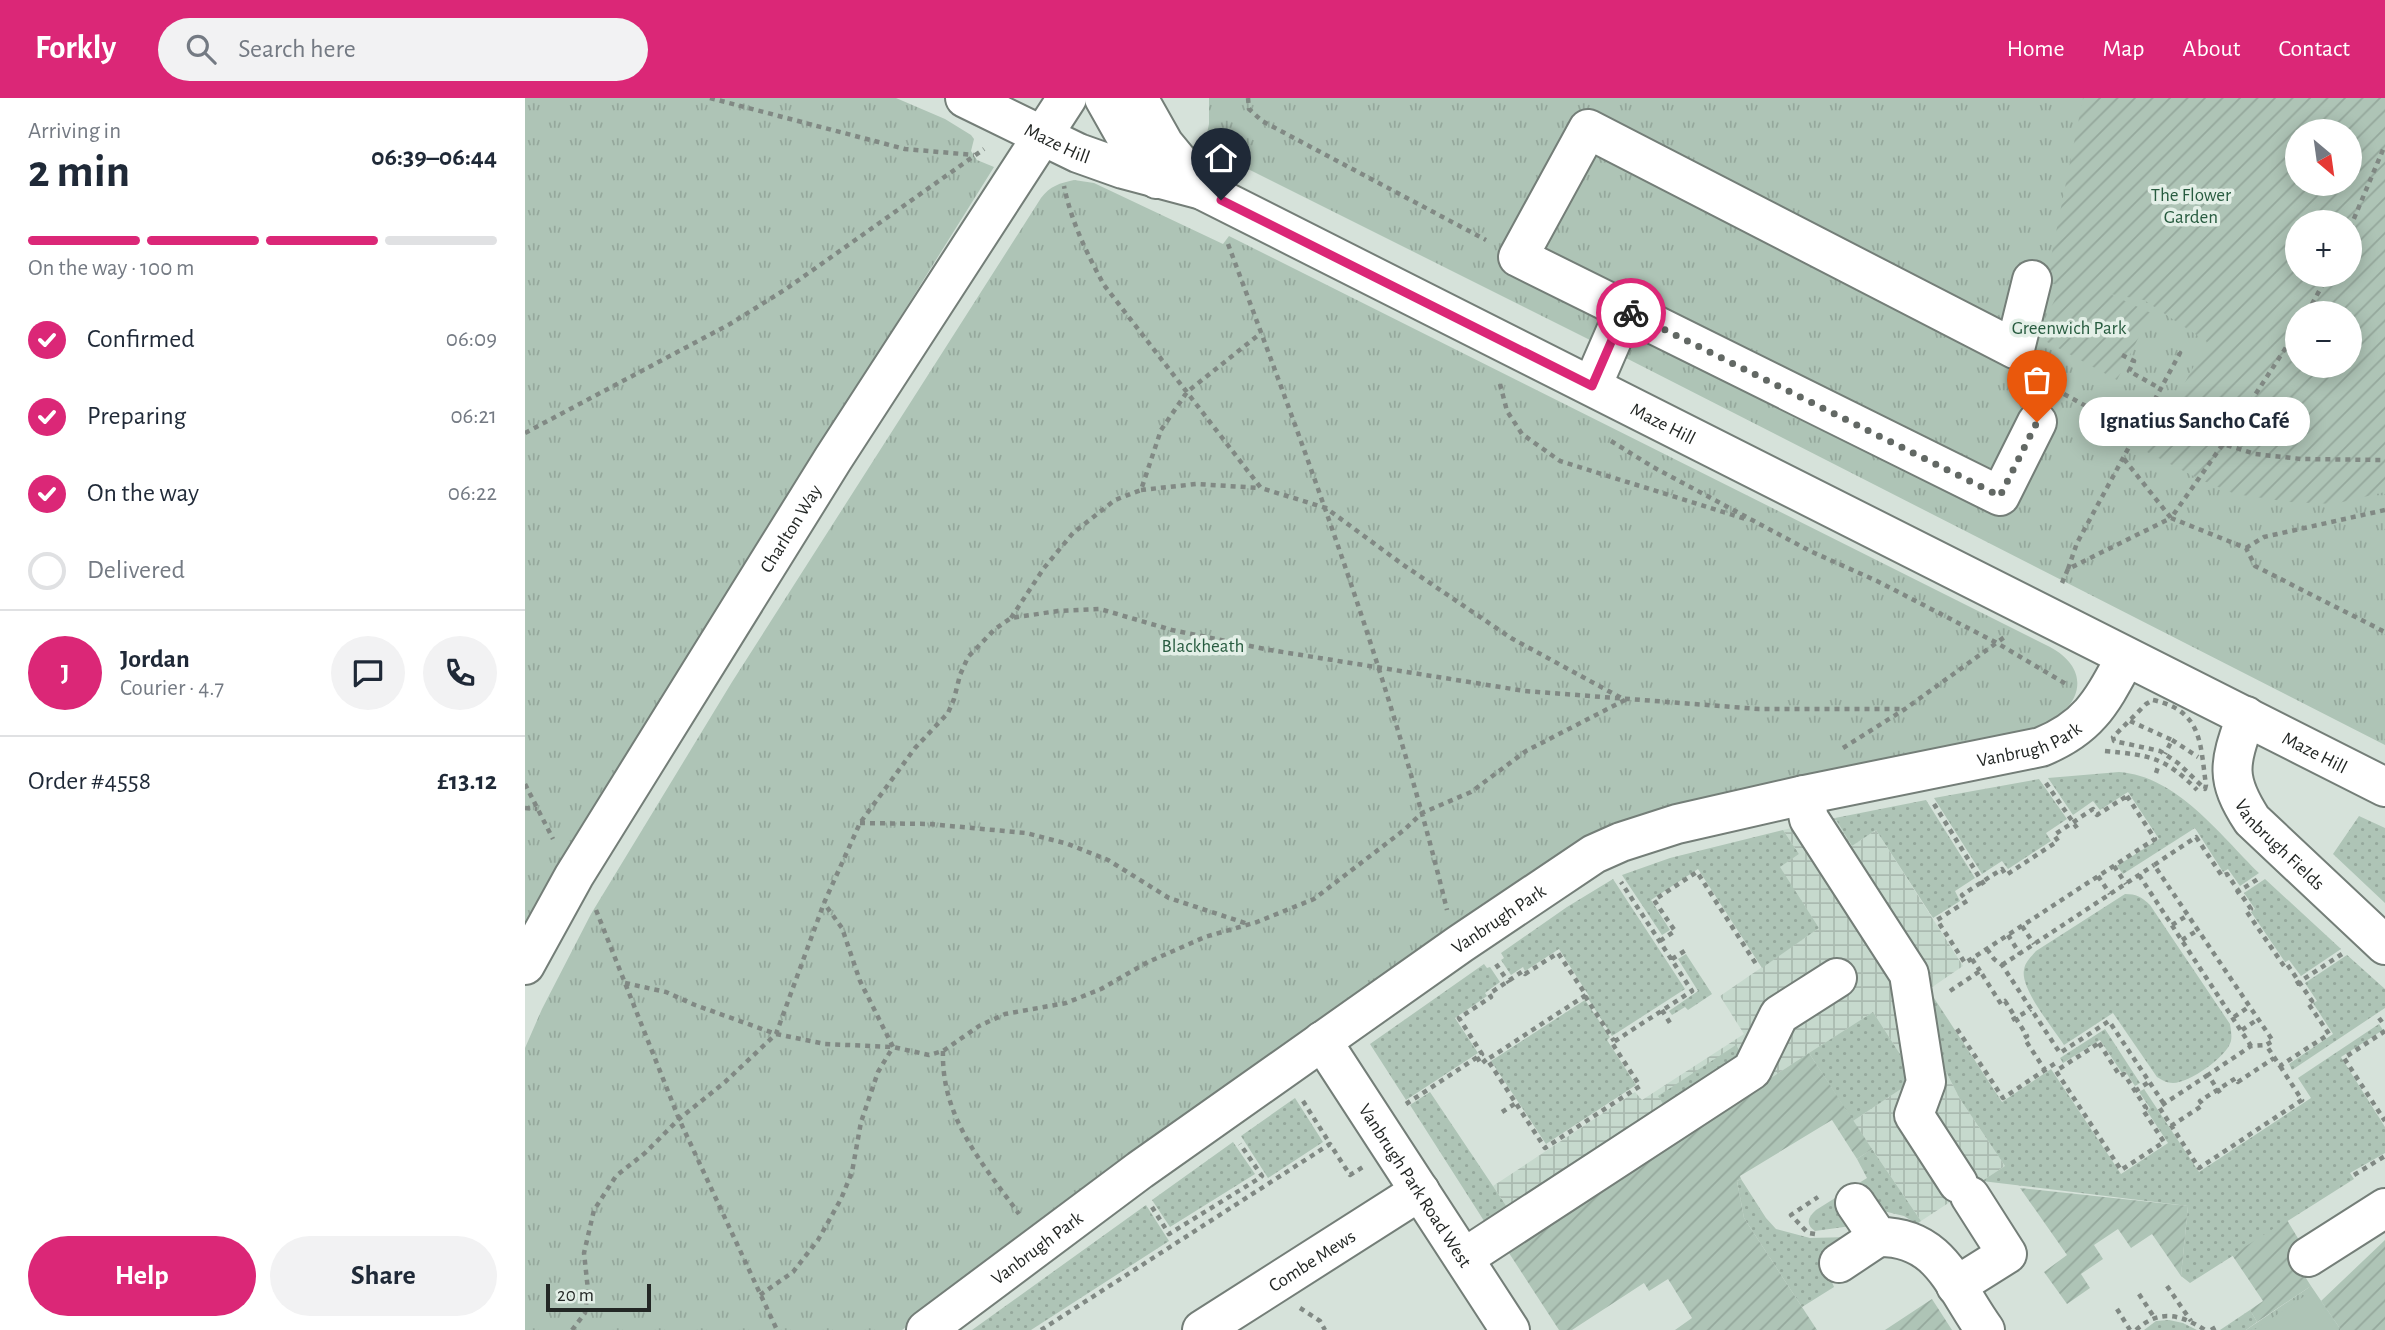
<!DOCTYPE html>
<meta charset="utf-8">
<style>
:root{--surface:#fff;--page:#f2f2f3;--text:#1f2937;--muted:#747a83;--line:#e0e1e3;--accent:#db2777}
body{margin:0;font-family:"Alegreya Sans",sans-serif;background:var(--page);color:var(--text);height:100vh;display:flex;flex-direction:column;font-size:26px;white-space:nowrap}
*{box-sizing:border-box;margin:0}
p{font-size:23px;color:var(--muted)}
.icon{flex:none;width:38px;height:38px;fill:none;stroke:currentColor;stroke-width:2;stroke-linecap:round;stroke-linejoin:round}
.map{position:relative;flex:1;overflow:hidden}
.sheet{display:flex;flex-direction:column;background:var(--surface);width:525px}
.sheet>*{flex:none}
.needle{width:46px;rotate:151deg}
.fabs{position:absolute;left:1760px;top:21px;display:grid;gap:14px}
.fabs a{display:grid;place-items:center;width:77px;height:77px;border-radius:50%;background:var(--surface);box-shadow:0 4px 18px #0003;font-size:35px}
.scale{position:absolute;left:21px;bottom:18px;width:105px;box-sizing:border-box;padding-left:7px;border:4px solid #232725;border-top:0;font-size:19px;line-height:24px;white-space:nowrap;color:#232725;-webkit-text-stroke:5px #e3efe7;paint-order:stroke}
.pin{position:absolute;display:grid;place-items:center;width:60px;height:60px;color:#fff;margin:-72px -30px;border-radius:50% 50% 50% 0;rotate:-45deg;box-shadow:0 0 7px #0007}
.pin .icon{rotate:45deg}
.courier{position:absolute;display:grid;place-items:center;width:70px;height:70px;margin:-35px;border:5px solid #db2777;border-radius:50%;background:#fff;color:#222;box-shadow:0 2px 9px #0007}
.bubble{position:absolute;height:49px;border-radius:24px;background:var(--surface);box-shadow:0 4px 18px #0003;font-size:23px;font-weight:700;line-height:49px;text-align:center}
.headline em{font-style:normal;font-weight:700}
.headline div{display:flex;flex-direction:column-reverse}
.headline{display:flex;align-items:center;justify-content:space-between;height:119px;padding:0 28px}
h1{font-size:46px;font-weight:700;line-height:52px}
.bar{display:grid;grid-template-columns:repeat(4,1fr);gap:10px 7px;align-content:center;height:84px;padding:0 28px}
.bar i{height:9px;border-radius:5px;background:var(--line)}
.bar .active{background:var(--accent)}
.bar p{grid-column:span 4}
.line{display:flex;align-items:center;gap:18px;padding:0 28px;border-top:2px solid var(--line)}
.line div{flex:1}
.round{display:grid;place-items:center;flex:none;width:74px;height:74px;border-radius:37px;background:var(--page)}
ol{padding:0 28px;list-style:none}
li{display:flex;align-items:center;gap:21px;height:77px}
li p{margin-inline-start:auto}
li .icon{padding:7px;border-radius:50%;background:var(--accent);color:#fff;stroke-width:4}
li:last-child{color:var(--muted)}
li i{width:38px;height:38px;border:4px solid var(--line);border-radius:50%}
.action{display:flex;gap:14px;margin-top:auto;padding:14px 28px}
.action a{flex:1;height:80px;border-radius:42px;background:var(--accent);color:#fff;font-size:28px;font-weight:700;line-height:80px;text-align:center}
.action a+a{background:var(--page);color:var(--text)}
header{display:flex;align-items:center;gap:42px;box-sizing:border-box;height:98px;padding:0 35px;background:var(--accent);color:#fff}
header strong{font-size:33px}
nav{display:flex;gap:38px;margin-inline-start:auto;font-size:24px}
.search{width:490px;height:63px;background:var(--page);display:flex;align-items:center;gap:18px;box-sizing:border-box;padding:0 24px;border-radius:38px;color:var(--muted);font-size:26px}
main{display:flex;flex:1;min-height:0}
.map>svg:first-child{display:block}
</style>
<header>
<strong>Forkly</strong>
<div class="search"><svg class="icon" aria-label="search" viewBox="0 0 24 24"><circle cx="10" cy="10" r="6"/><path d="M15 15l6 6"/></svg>Search here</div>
<nav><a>Home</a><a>Map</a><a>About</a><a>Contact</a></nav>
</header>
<main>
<section class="sheet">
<div class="headline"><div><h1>2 min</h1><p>Arriving in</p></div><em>06:39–06:44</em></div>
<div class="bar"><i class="active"></i><i class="active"></i><i class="active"></i><i></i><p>On the way · 100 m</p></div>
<ol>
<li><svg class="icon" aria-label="check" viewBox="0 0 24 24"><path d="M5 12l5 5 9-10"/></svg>Confirmed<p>06:09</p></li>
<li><svg class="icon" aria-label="check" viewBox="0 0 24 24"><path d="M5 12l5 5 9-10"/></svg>Preparing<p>06:21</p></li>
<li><svg class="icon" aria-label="check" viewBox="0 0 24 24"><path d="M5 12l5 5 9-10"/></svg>On the way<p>06:22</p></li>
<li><i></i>Delivered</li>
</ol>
<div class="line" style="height:126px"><b class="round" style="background:var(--accent);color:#fff">J</b><div><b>Jordan</b><p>Courier · 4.7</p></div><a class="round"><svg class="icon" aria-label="chat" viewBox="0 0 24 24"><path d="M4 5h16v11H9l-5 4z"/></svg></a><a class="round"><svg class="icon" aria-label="phone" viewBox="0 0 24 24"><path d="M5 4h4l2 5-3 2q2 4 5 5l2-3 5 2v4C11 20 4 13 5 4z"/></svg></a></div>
<div class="line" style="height:91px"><div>Order #4558</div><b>£13.12</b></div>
<div class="action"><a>Help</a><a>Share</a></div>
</section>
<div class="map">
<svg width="1860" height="1232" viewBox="0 0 1860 1232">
<defs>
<pattern id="industrial-grid" width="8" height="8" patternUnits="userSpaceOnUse" patternTransform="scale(1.75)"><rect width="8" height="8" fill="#c6d9cd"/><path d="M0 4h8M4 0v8" fill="none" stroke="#aabab0"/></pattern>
<pattern id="grass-dots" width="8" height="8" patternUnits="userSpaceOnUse" patternTransform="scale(1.75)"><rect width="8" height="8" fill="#aec4b6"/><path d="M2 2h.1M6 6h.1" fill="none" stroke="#95a89c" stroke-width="1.8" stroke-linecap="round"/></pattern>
<pattern id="park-tufts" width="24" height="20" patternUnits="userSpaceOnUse" patternTransform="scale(1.75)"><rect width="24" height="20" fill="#aec4b6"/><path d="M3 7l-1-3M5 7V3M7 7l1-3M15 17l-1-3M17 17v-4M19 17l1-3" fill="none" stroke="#95a89c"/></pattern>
<pattern id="garden-furrows" width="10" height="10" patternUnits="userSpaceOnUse" patternTransform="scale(1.75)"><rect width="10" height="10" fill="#aec4b6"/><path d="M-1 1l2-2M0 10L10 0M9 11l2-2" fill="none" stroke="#95a89c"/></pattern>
</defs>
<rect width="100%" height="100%" fill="#d6e2da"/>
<!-- industrial -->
<path fill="url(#industrial-grid)" d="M 1307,711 L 1300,717 L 1301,722 L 1310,720 L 1327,748 L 1351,732 L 1438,868 L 1400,894 L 1417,966 L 1435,1001 L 1480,1068 L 1396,1123 L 1328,1023 L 1391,981 L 1348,914 L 1224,994 L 984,1112 L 968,1088 L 1110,994 L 1117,1002 L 1219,936 L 1195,898 L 1294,830 L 1254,769 L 1274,756 L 1258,732 L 1275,728 L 1268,720 Z"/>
<!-- grass -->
<path fill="url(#grass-dots)" d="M 1594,674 C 1652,678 1695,737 1734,775 L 1715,788 L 1703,771 L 1698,774 L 1670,730 L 1598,776 L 1592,768 L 1634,741 L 1603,694 L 1575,712 L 1568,703 L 1548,717 L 1523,680 Z
M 1514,681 L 1542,721 L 1521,735 L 1526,743 L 1483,771 L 1477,763 L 1457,776 L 1409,700 Z
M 1401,702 L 1450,780 L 1430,793 L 1435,803 L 1408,820 L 1351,732 L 1327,748 L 1310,720 Z
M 1834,718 L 1860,730 L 1860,805 L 1808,756 Z
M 1258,732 L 1274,756 L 1255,769 L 1294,830 L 1237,870 L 1173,771 L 1126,802 L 1145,832 L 1137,837 L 1097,777 L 1145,760 Z
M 1088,781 L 1160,891 L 1087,938 L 1062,899 L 1064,898 L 1034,851 L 1000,873 L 998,869 L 986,877 L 976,862 L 979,860 L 976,855 L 1042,809 Z
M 1740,781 L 1816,851 L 1776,878 L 1764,862 L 1760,864 L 1726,814 L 1730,811 L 1719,795 Z
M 1600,796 C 1611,796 1617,799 1625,807 L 1705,926 C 1706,932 1707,938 1706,943 C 1702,959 1664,985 1648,985 C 1642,985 1637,982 1632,979 L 1588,915 L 1539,947 C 1529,931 1495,891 1499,872 C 1500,864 1506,859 1511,853 Z
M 1161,856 L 1187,896 L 1163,912 L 1160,909 L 1147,917 L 1144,913 L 1173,893 L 1153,861 Z
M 1822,857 L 1860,891 L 1860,910 L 1767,972 L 1764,966 L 1808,936 L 1788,905 L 1792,903 L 1780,885 Z
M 959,866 L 962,870 L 965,869 L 975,884 L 960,895 L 962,898 L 930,920 L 953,955 L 881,1002 L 845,946 Z
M 1401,896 L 1409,900 L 1477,1004 L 1526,971 L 1596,1076 L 1643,1045 L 1622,1013 L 1625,1010 L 1614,994 L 1619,991 L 1674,1074 L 1786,1000 L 1773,980 L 1854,926 L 1858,932 L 1816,959 L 1860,1029 L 1860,1055 L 1825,1075 L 1829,1081 L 1665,1185 L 1656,1178 L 1663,1108 L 1457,1083 L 1480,1068 L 1435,1001 L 1417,966 Z
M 1060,902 L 1085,939 L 1082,942 L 1111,987 L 1021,1046 L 966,963 Z
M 1348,914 L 1391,981 L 1328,1023 L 1284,955 Z
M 1580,931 L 1615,985 L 1610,988 L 1600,973 L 1597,975 L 1575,942 L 1538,965 L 1535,960 Z
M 1211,947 L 1220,962 L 1142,1012 L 1133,998 Z
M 905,994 L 984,1112 L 961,1126 L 885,1007 Z
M 770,1000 L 798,1044 L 743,1080 L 716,1038 Z
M 708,1044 L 730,1076 L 645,1129 L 627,1102 Z
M 1347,1051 L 1396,1123 L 1392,1126 L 1379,1118 L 1354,1112 L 1326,1128 L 1290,1133 C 1280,1126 1283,1119 1291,1112 L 1342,1080 L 1332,1061 Z
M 1216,1081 L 1241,1120 L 1251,1131 L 1285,1140 L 1324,1139 L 1318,1176 L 1307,1184 L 1309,1189 L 1277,1209 L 1219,1120 L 1212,1083 Z
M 621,1107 L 644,1143 L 506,1232 L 447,1232 Z
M 1725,1212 L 1732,1224 L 1721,1232 L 1695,1232 Z
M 1644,1222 L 1658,1225 L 1672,1232 L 1619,1232 L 1631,1223 Z"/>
<!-- park -->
<path fill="url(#park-tufts)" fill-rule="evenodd" d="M 0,0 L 371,0 L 420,21 L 446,37 L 449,41 L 446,53 L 452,62 L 469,69 L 41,754 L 0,829 Z
M 684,0 L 1860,0 L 1860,647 L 1101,260 L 679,49 L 684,26 ZM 1773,33 L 1825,33 L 1825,86 L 1773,86 ZM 1773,124 L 1825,124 L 1825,177 L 1773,177 ZM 1773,215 L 1825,215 L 1825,268 L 1773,268 Z
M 549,82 L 569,85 L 698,146 L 704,138 L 1525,549 C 1573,575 1552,618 1507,631 L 1154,709 L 666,1015 L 377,1232 L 0,1232 L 0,950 L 17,911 L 66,816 L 207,584 L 516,100 C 525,88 535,85 549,82 Z
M 1786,1188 L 1816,1232 L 1721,1232 Z"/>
<!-- garden -->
<path fill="url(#garden-furrows)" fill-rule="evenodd" d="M 1558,0 L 1860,0 L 1860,394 L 1809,406 L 1764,404 L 1710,396 L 1674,381 L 1622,354 L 1682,244 L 1619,202 L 1585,196 L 1626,215 L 1592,282 L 1511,238 L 1537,188 L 1521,184 ZM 1773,33 L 1825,33 L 1825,86 L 1773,86 ZM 1773,124 L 1825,124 L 1825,177 L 1773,177 ZM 1773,215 L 1825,215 L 1825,268 L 1773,268 Z
M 1284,955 L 1347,1051 L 1332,1061 L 1307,1022 L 1215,1078 L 1216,1081 L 1212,1083 L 1219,1120 L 1292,1232 L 1150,1232 L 1167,1220 L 1143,1181 L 1124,1193 L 1119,1185 L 1047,1232 L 1034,1232 L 982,1152 Z
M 1495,1090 L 1663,1108 L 1656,1178 L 1627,1136 L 1606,1150 L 1593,1131 L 1569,1147 L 1578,1161 L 1556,1176 L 1565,1190 L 1542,1206 L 1519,1174 L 1542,1157 Z
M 1762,1122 L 1777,1147 L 1765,1155 L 1786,1188 L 1732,1224 L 1725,1212 L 1738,1203 L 1707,1157 Z
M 1860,1142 L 1860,1232 L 1816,1232 L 1796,1203 Z
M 1407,1201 L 1427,1232 L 1360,1232 Z"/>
<!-- pitch -->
<path fill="#aec4b6" d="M 1787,1193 L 1813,1232 L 1729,1232 Z"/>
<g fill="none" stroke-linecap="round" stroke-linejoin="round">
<defs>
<g id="minor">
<path id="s1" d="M 440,0 L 553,55 L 598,71 L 677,92 L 1860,689"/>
<path d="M 579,0 L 610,55 L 632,81"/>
<path d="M 613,0 L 639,46 L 677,92"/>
<path d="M 1507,182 L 1490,251 L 1063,31 L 993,159 L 1475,398 L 1512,324"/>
<path d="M 1067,288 L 1100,212"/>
<path id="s2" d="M 1721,618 C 1705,665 1699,679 1727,722 L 1860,847"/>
<path d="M 1279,697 L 1284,721 L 1384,876 L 1401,984 L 1389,1017 L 1433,1085"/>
<path id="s3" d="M 797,943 L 985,1232"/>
<path d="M 1330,1105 L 1353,1139 C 1416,1138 1428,1188 1460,1232"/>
<path d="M 1783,1159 L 1860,1110"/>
<path d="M 939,1160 L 1227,972 L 1254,917 L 1312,880"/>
<path d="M 1314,1165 L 1353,1139"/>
<path d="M 1431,1188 L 1482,1156 L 1445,1098"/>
<path id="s4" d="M 401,1232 L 615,1072 L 935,846 L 1069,756 L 1096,744 L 1152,726 L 1279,697 L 1516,649 C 1565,629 1577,603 1601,559"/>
<path id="s5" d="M 677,1232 L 895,1093"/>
</g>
<g id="major">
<path id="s6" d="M 0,867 L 49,778 L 308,361 L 542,0"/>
</g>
</defs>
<!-- minor casing -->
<use href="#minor" stroke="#747e78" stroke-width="42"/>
<!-- major casing -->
<use href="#major" stroke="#747e78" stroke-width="42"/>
<!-- path -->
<path stroke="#818984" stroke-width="4.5" stroke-dasharray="5 5" stroke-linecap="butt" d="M 185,0 L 380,51 L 449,57
M 723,0 L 724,11 L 737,23 L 961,142
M 1825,130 L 1860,47
M 703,146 C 785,365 867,585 922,812
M 1782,215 L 1803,177
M 1597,257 L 1609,263 L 1604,273 L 1636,291
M 975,286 L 982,313 L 997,336 L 1035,363 L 1224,422
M 1539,296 L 1612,336
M 0,335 L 205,226 L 261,191 L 459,51
M 1086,343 L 1128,369 L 1285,453 L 1352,483 L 1472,545 L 1541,586
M 1698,346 L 1773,231
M 1599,361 L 1646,420 L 1698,346 L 1730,356 L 1776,361 L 1860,362
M 616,392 L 671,386 L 735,390
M 1721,450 L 1739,439 L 1860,412
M 1543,471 L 1552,445 L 1655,255 L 1652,254
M 1537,485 L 1543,471 L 1646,420 L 1721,450 L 1730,468 L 1860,534
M 486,520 L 519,470 L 548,435 L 590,402 L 616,392 L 636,332 L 662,294 L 736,235
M 1628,602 C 1678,613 1675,646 1681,687 L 1680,691 L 1653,665 L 1635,653 L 1589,643 L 1588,639 L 1621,606 Z
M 1605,623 L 1647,642 L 1640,656
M 1647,642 L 1673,659
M 1318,650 L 1380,611 L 1481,538
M 1580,653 C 1624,657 1640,659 1672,692
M 1631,675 L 1633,669
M 1521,685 L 1552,730
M 0,686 L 28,741
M 1602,698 L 1630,741 L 1440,865 L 1412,822 L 1442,803 L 1437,797 L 1477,771 L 1481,777 L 1533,743 L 1529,737 L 1568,711 L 1572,717 Z
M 1409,706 L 1461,790
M 0,710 L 12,711
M 335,725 L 404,726 L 501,735 L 543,746 L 583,762 L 644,800 L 723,826
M 1671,739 L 1697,778 L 1702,776 L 1726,811 L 1722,814 L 1759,868 L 1762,866 L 1787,903 L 1783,905 L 1804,936 L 1755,968 L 1741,947 L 1748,943 L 1629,767 Z
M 1589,768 L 1601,786
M 1614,777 L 1726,948
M 1573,778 L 1585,796
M 1711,795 L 1736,779
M 71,812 L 154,1021 L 252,1232
M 1647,827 L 1663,817
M 1497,828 L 1509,846
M 1483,837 L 1495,856
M 1657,842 L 1673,832
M 1135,843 L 1150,833 L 1129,802 L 1172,774 L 1231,866
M 1462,851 L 1469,861 L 1477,867 L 1535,955 L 1584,923 L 1639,1006
M 1147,861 L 1161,852
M 1447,861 L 1455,873
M 971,866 L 984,885
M 1477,867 L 1629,767
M 100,885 L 141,894 L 170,907 L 251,936 L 300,946 L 368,949 L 404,957 L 418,953 L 454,928 L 480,916 L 541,905 L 576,891 L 623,864 L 680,839 L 732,824 L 789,801 L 879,732 L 897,715 L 946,694 L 1001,653 L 1100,602 L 986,540 L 877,466 L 801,410 L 736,390 L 579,187 C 562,156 546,123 539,88
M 1771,886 L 1817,856
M 1425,893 L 1455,873 L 1476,906 L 1480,903 L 1502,938 L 1499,940 L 1520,972
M 1060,898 L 1089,943
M 1137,912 L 1145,925
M 1709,919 L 1725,908
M 1854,920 L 1860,928
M 1487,922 L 1506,911
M 1432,931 L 1478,1000 L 1532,964
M 1717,932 L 1733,921
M 1860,933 L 1819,960 L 1860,1023
M 1574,945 L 1595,978 L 1599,976 L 1621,1010 L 1618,1012 L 1639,1044 L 1596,1072 L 1531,973 Z
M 418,953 C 416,1020 458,1066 494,1116
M 952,959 L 956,966 L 962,961 L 1020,1050 L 1115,988 L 1087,945 L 1167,893 L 1096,784
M 1683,977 L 1634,1009 L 1674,1070 L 1777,1002 L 1755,968
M 1610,993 L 1624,984
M 1695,995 L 1683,977 L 1726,948 L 1741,947
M 778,1003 L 802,1041
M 881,1006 L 957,956 L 934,920 L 966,899 L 964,896 L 998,873 L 1000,876 L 1033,855 L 1061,897 L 963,961
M 977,1014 L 991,1005
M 1646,1028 L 1678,1007 L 1675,1003 L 1711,980 L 1713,984 L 1749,960
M 1829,1077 L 1860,1058
M 627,1109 L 644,1136 L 733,1081 L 737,1078 L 715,1046
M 1290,1136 L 1283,1135 L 1266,1117 L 1293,1099
M 1642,1188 L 1666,1223
M 1614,1196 L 1629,1219
M 235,1197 L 268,1174 L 293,1142 L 316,1101 L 327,1074 L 336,1024 L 353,974 L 368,949 L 335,883 L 317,830 L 299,805
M 775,1210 L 795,1223 L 800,1232
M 1592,1211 L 1605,1232
M 47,1232 L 60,1215 L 63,1192 L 59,1155 L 69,1112 L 91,1078 L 120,1055 L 154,1021 L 200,984 L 251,936 L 299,805 L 335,725 L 390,650 L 423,615 L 429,601 L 435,577 L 443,559 L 470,531 L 486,520 L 533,513 L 575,511 L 647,532 L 745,552 L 1000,593 L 1234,611 L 1380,611
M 516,1232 L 805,1046 L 825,1077 L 838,1069
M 1611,1232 C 1634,1211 1655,1216 1680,1232
M 1686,1232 L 1693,1228"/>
<!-- minor -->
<use href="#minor" stroke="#fff" stroke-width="38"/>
<!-- major -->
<use href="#major" stroke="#fff" stroke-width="38"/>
</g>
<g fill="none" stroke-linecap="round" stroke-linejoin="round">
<!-- done -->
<path stroke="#626864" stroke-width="7" stroke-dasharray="0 12.6" d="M 1106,215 L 1475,398 L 1512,324"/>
<!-- route -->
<path stroke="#db2777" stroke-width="9" d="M 696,102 L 1067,288 L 1100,212 L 1106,215"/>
</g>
<g text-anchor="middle" stroke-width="7" stroke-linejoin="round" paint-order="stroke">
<!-- street labels -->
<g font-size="19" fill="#232725" stroke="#e3efe7">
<text dy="7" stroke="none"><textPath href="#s1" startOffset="103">Maze Hill</textPath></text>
<text dy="7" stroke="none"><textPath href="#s1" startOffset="772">Maze Hill</textPath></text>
<text dy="7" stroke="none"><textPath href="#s6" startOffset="511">Charlton Way</textPath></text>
<text dy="7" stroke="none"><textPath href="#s4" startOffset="1270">Vanbrugh Park</textPath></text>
<text dy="7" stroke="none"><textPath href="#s1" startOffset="1502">Maze Hill</textPath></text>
<text dy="7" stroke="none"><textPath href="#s2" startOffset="147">Vanbrugh Fields</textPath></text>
<text dy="7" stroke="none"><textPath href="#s4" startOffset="705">Vanbrugh Park</textPath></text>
<text dy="7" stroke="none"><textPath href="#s3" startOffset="172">Vanbrugh Park Road West</textPath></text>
<text dy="7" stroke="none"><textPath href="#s4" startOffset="138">Vanbrugh Park</textPath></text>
<text dy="7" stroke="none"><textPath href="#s5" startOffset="130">Combe Mews</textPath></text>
</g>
<!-- park labels -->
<g font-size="19" fill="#275b3f" stroke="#e3efe7">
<text x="1666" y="103">The Flower<tspan x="1666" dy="22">Garden</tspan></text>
<text x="1544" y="236">Greenwich Park</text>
<text x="678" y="554">Blackheath</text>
</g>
</g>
</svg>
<div class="fabs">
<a><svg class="needle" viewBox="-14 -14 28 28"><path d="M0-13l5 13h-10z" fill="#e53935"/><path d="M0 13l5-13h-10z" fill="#747a83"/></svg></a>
<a>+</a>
<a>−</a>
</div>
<div class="scale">20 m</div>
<div class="pin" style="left:1512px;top:324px;background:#ea580c"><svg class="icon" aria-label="bag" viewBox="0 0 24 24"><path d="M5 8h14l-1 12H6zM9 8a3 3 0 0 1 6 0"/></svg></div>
<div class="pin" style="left:696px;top:102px;background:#1f2937"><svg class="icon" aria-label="home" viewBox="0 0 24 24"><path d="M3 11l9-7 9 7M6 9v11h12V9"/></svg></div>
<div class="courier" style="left:1106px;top:215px"><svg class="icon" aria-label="bike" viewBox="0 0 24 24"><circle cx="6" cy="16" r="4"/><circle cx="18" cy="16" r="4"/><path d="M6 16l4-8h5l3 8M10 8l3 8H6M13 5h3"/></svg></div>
<div class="bubble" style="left:1554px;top:299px;width:231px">Ignatius Sancho Café</div>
</div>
</main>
